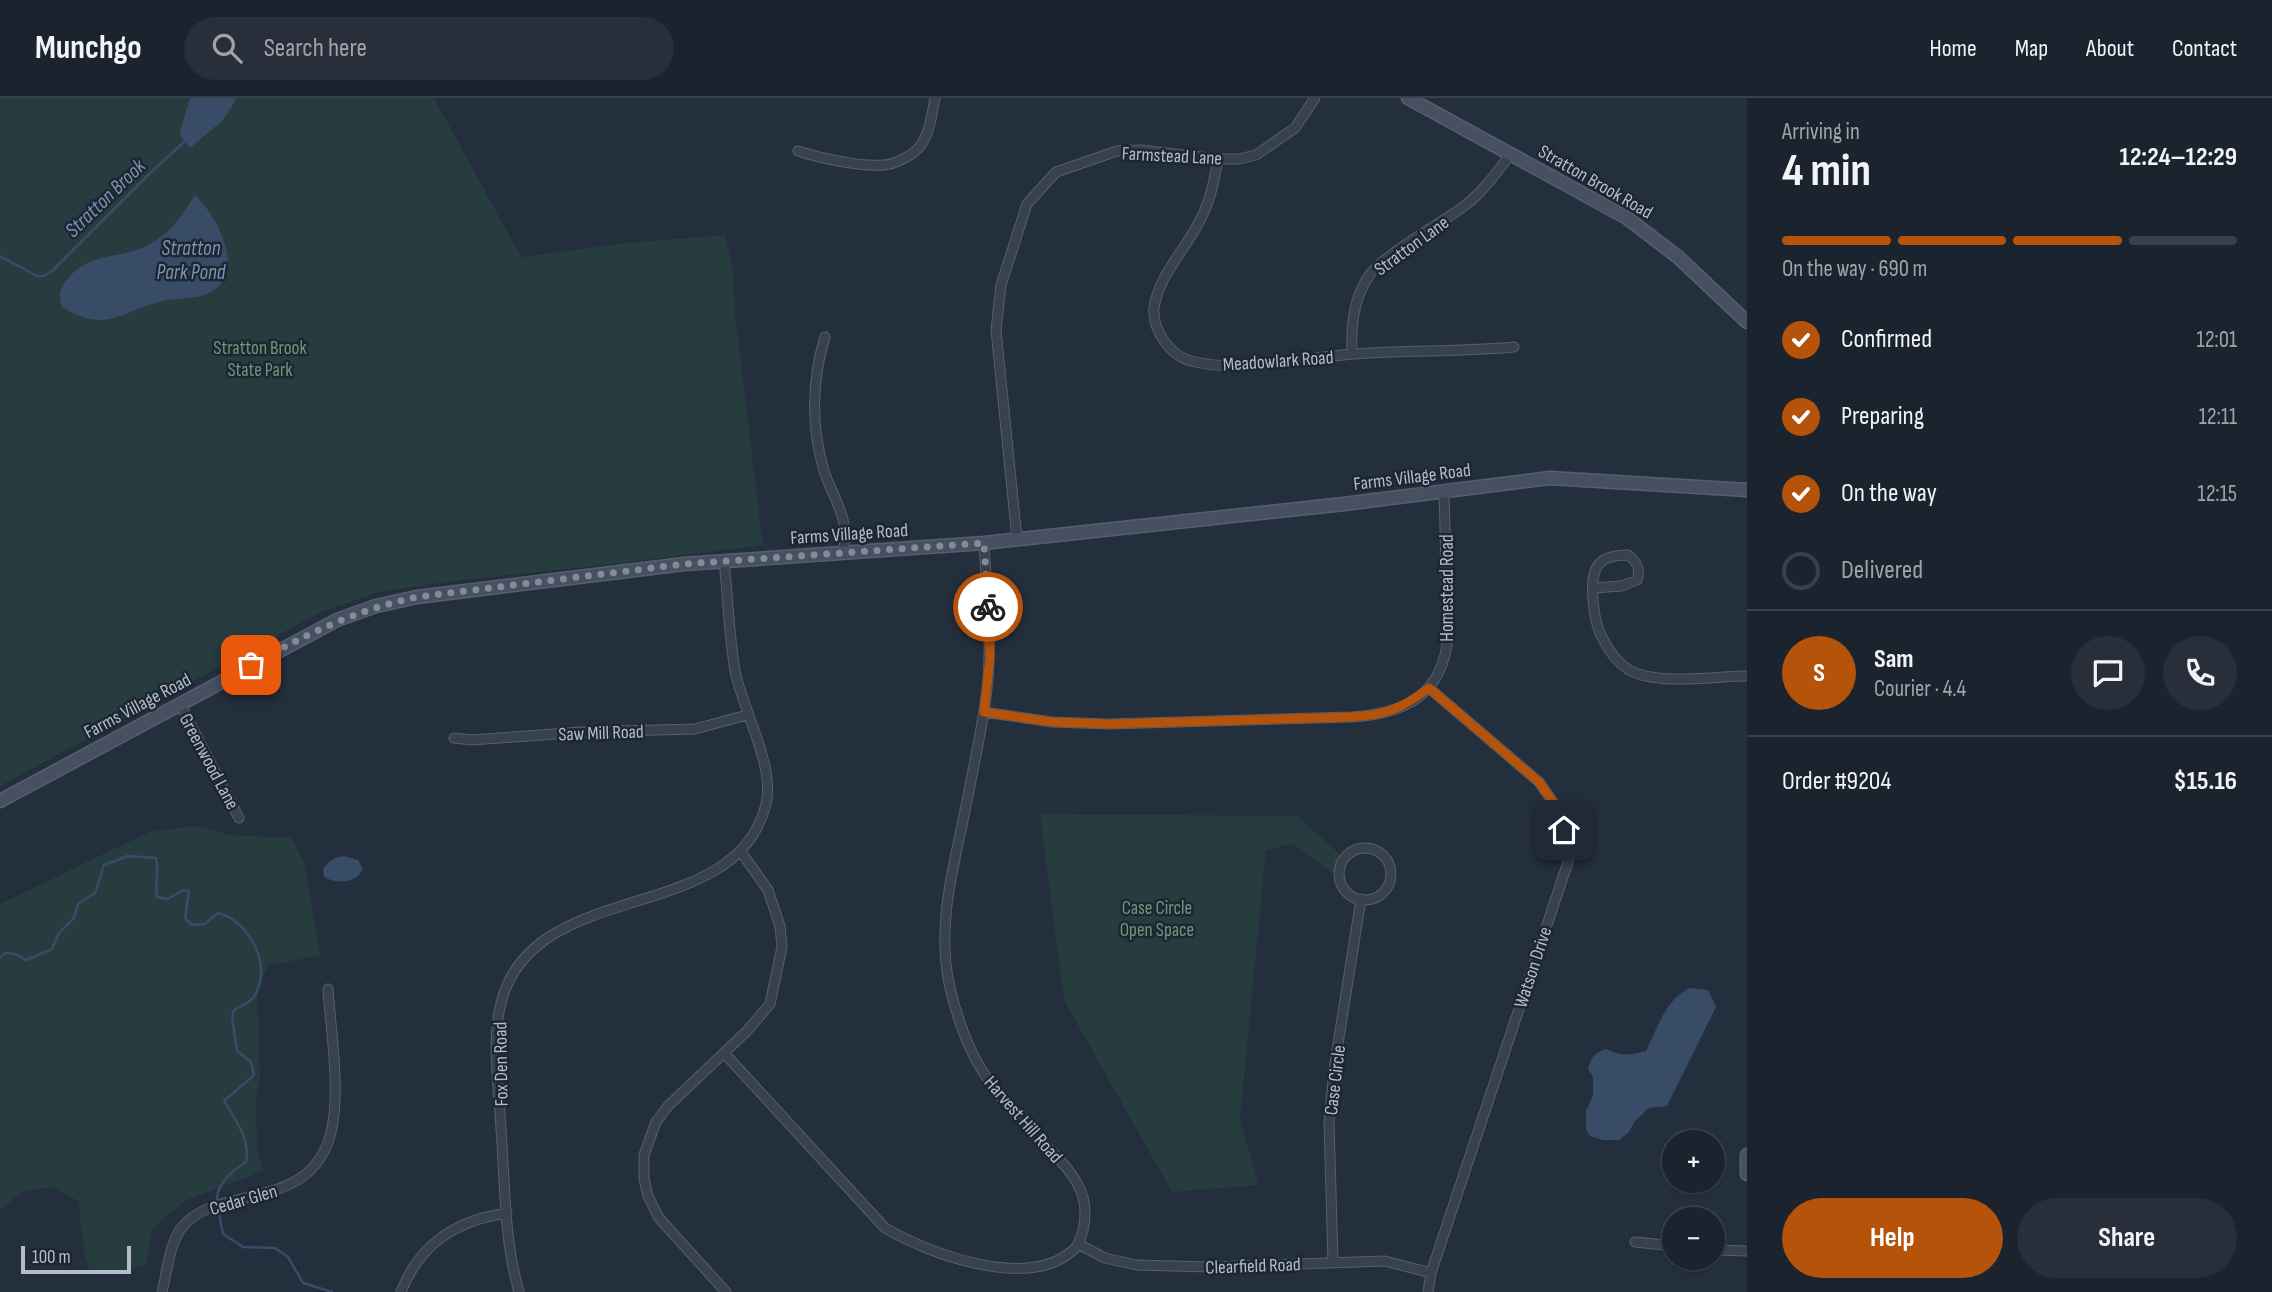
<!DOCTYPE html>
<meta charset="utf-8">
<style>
:root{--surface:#1b232e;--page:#282f3a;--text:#f1f3f6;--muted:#a0a4aa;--line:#39404a;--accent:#b45309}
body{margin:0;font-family:"Sofia Sans Condensed",sans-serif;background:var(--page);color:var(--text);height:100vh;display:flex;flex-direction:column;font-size:26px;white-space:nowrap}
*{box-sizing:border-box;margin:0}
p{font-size:23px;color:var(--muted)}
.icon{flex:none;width:38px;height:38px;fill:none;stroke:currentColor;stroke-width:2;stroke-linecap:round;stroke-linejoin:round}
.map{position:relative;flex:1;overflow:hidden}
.drawer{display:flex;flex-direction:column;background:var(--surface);width:525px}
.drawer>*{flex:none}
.controls{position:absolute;left:1662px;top:1032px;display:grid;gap:14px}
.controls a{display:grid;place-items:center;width:63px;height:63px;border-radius:50%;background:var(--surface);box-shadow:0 2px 5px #0004,0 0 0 2px var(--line);font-size:35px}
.scale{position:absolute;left:21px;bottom:18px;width:110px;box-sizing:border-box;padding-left:7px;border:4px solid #b4bcc9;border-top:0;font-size:19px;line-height:24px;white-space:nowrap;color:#b4bcc9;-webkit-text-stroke:5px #1d2633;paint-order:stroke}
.pin{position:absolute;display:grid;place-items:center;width:60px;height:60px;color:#fff;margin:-30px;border-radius:14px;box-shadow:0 4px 10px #0006}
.courier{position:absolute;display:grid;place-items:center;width:70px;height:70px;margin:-35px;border:5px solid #b45309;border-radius:50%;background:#fff;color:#222;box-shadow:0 2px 9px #0007}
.overview em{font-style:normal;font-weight:700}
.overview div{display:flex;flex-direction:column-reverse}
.overview{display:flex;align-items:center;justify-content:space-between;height:119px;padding:0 35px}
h1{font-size:46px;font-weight:700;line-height:52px}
.bar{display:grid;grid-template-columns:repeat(4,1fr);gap:10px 7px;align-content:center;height:84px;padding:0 35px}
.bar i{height:9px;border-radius:5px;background:var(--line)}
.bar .current{background:var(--accent)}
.bar p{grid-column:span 4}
.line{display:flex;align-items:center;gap:18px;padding:0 35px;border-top:2px solid var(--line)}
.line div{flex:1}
.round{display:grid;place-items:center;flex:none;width:74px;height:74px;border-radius:37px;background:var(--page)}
ol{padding:0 35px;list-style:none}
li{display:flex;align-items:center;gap:21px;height:77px}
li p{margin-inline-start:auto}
li .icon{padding:7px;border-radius:50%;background:var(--accent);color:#fff;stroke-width:4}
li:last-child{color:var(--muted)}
li i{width:38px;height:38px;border:4px solid var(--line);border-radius:50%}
.cta{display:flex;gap:14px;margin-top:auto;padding:14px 35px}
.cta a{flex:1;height:80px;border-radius:42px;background:var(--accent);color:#fff;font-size:28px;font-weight:700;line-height:80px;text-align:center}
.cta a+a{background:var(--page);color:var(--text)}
header{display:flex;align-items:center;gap:42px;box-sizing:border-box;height:98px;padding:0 35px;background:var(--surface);border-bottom:2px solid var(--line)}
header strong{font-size:33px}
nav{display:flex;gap:38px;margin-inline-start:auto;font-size:24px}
.search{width:490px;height:63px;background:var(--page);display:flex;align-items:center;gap:18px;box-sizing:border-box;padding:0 24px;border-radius:38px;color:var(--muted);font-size:26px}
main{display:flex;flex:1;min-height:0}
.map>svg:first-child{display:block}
</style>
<header>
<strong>Munchgo</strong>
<div class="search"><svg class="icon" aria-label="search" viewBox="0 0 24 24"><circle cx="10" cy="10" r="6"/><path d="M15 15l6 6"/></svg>Search here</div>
<nav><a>Home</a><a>Map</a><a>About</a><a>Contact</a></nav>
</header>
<main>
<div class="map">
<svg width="1747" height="1194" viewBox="0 0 1747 1194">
<rect width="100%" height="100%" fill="#242f3e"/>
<!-- green -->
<path fill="#263c3f" d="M 0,0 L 434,0 L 521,159 L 627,145 L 725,137 L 732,169 L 736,226 L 763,447 L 624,465 L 460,482 L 383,493 L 321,514 L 0,688 Z
M 1040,716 L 1297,718 L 1343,759 L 1336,767 L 1335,777 L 1293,746 L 1266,752 L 1240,1020 L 1258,1087 L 1172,1094 L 1064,902 Z
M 196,728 L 231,737 L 291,740 L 304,764 L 320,858 L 268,867 L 257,894 L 260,980 L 256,1004 L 257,1049 L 263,1073 L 186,1102 L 153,1130 L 146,1166 L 118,1175 L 91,1176 L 85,1159 L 78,1103 L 51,1089 L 23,1093 L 0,1112 L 0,806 L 149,734 Z"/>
<!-- water -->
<path fill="#394c67" d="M 190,0 L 237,0 L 223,22 L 190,50 L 181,39 L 180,34 Z
M 195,97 C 217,118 247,173 211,194 C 197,203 174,199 158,204 C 118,216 104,235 62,209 C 58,196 60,189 69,179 C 93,153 120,162 148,147 C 170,136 182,117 195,97 Z
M 344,758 L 358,762 L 363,771 C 355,786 337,786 324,779 L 323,771 C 329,762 334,760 344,758 Z
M 1689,890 L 1708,892 L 1716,909 L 1667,1008 L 1649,1010 L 1635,1023 L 1629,1034 L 1619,1042 L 1603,1042 L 1590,1038 L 1586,1032 L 1586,1013 L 1593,998 L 1593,979 L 1588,971 C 1592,959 1594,955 1606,951 C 1621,958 1630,958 1646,953 C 1658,929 1664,904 1689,890 Z"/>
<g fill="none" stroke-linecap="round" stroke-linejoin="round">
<!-- stream -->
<path stroke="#394c67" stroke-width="2.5" d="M 0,158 L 37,178 L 44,178 L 52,173 L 148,77 L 185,43
M 0,859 L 5,855 L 15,856 L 26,862 L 52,851 L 59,835 L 74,820 L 78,806 L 95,795 L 104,767 L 128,758 L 156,760 C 159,773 155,785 157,799 L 168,801 L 183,792 L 189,793 L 185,820 L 192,827 L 205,826 L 218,815 C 251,823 274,871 253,900 C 248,905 240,909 234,912 L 232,919 L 237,953 L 251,964 L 254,977 L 224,1003 C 235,1021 251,1042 246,1064 C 233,1072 215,1087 217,1104
M 218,1111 L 223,1136 L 243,1149 L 275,1150 L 288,1159 L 303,1185 L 332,1194"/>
<defs>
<path id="street" d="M 798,53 C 819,60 861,69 883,67 C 895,67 915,56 921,47 C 930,34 932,15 935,0
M 1218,61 C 1214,84 1210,105 1198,126 C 1184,153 1158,179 1154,210 C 1152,231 1170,258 1191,263 C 1242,276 1303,259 1355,256 C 1408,252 1461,254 1514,249
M 825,239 C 812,281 811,327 823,369 C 828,389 841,407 844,426 C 845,435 844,445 844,454
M 1352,256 C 1351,228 1353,203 1368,179 C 1382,157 1444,124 1467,106 C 1484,92 1497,74 1510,57
M 1017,441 L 996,232 L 1001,187 L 1027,106 L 1056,74 L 1117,53 L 1140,52 L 1218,61 L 1239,61 L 1256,57 L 1295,30 L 1315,0
M 1593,490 L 1622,488 L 1637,482 C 1641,471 1637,464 1628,457 C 1618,457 1606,458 1599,466 C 1587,479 1594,525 1602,539 C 1608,552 1617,564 1629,572 C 1658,588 1714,578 1747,578
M 180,606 L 239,720
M 984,614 L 1052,624 L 1109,626 L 1351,619 C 1405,616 1443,597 1448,538 L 1444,395
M 454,640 L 472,642 L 582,634 L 695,631 L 747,617
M1339 776a26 26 0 1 1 52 0a26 26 0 1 1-52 0Z
M 724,955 L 885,1130 C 935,1159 1036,1194 1077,1148 C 1087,1129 1088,1105 1078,1087 C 1071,1073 1059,1061 1048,1050 C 1025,1026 1000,1002 983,974 C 967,949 957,919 950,890 C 937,834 951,777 963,723 C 970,687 978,650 984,613 C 994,557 987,502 984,445
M 1635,1144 L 1675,1148
M 1078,1146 L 1105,1160 L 1136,1167 L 1210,1169 L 1385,1163 L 1431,1175
M 1713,1152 L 1747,1153
M 1333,1164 L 1329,1025 L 1334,971 L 1361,801
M 162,1194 C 167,1174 169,1149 180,1132 C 213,1083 314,1119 332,1030 C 340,990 331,933 328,891
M 401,1194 C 420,1145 457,1122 507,1115
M 519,1194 C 504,1142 505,1085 501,1031 C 499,990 491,945 501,905 C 533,777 736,830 766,706 C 775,667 743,613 735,573 C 729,537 728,499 724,463
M 726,1194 L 659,1120 L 648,1098 L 644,1081 L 644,1057 L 656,1024 L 668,1008 L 747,933 L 770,906 L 782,849 L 780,828 L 768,792 L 741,754
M 1428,1194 L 1431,1175 L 1568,764 L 1564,732 L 1553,704 L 1539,684 L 1429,590"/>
<path id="secondary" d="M 1408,0 L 1627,120 L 1678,159 L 1747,224
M 0,703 L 337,522 L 376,508 L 417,499 L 684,466 L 984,445 L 1344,406 L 1550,380 L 1747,392
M 1747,1057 L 1747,1076"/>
</defs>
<!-- street casing -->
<use href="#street" stroke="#565f6c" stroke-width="11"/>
<!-- secondary casing -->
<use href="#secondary" stroke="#565f6c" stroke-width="15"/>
<!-- street -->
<use href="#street" stroke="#38414e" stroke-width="9"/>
<!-- secondary -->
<use href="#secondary" stroke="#465061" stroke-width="12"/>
</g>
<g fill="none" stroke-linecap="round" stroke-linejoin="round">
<!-- done -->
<path stroke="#828b98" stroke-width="7" stroke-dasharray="0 12.6" d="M 251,567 C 309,535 353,513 417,499 L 684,466 L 984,445 L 988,509"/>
<!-- route -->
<path stroke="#b45309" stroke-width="9" d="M 988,509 L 990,560 L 984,614 L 1052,624 L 1109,626 L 1351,619 C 1386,617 1401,611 1429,590 L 1539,684 L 1553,704 L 1564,732"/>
</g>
<g text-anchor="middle" stroke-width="5" stroke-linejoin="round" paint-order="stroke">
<!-- street labels -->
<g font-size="19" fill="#b4bcc9" stroke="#1d2633">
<text transform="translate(1172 57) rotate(3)" y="7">Farmstead Lane</text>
<text transform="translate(1596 83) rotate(30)" y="7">Stratton Brook Road</text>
<text transform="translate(1411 147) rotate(-36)" y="7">Stratton Lane</text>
<text transform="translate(1278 262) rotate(-4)" y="7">Meadowlark Road</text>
<text transform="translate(1412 378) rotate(-7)" y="7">Farms Village Road</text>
<text transform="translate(849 435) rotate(-4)" y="7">Farms Village Road</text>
<text transform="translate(1446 490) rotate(-90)" y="7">Homestead Road</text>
<text transform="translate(137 607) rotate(-28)" y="7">Farms Village Road</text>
<text transform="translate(601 634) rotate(-2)" y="7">Saw Mill Road</text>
<text transform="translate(210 663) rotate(62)" y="7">Greenwood Lane</text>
<text transform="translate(1532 869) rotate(-72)" y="7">Watson Drive</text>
<text transform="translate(500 966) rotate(-91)" y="7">Fox Den Road</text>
<text transform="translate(1334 982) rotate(-83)" y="7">Case Circle</text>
<text transform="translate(1024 1021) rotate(49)" y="7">Harvest Hill Road</text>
<text transform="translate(243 1101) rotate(-16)" y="7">Cedar Glen</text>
<text transform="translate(1253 1167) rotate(-2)" y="7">Clearfield Road</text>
</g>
<!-- park labels -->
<g font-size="19" fill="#6b9a76" stroke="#1d2633">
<text x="260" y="256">Stratton Brook<tspan x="260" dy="22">State Park</tspan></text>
<text x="1157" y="816">Case Circle<tspan x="1157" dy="22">Open Space</tspan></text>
</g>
<!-- water labels -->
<g font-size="21" font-style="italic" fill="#7c92b1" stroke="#1d2633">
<text transform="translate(105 100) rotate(-44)" y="7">Stratton Brook</text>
<text x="191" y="157">Stratton<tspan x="191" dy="24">Park Pond</tspan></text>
</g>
</g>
</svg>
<div class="controls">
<a>+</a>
<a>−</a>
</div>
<div class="scale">100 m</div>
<div class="pin" style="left:251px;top:567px;background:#ea580c"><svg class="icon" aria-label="bag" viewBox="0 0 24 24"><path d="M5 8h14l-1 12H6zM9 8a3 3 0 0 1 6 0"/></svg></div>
<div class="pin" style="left:1564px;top:732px;background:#1f2937"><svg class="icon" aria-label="home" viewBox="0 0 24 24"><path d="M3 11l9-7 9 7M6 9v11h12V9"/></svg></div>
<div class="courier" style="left:988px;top:509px"><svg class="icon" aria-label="bike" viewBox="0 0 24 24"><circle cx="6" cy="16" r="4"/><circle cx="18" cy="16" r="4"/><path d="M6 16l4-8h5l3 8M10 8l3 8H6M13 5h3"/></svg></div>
</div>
<section class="drawer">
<div class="overview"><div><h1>4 min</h1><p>Arriving in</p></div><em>12:24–12:29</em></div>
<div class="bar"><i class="current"></i><i class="current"></i><i class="current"></i><i></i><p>On the way · 690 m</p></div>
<ol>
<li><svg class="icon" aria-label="check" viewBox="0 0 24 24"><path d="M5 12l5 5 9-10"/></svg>Confirmed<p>12:01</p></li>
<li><svg class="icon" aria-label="check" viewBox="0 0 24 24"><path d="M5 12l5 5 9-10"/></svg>Preparing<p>12:11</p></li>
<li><svg class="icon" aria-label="check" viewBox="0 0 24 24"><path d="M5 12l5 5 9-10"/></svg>On the way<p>12:15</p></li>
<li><i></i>Delivered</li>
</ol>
<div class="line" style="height:126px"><b class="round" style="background:var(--accent);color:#fff">S</b><div><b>Sam</b><p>Courier · 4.4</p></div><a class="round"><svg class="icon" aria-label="chat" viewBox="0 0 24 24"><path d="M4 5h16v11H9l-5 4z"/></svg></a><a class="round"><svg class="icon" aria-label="phone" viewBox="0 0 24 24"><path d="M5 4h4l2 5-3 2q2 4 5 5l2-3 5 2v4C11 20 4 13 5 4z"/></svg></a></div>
<div class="line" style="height:91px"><div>Order #9204</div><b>$15.16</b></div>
<div class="cta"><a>Help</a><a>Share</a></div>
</section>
</main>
